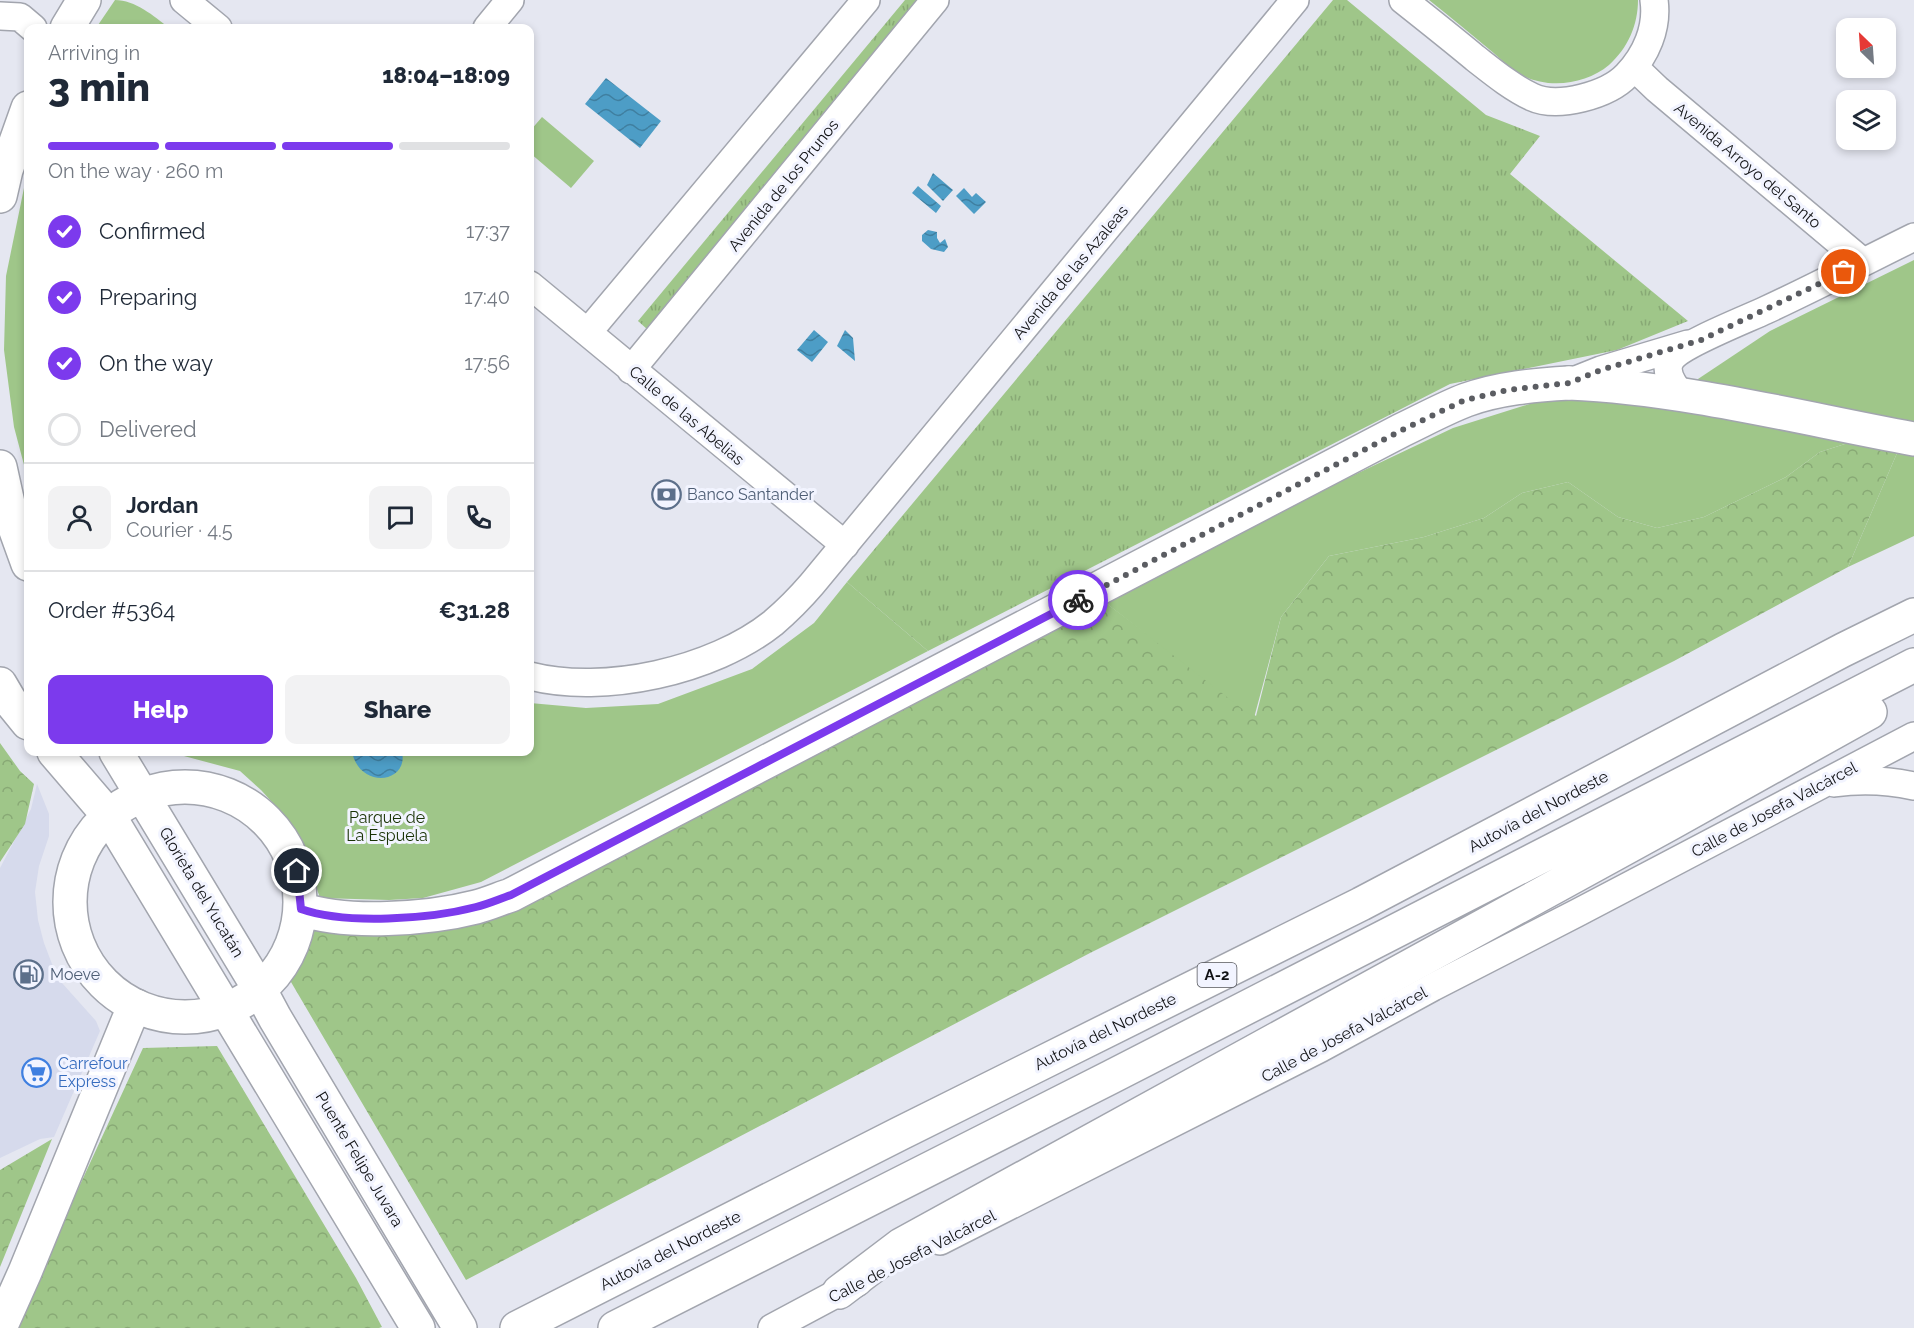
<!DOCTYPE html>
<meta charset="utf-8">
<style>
:root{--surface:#fff;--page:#f2f2f3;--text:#1f2937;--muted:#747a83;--line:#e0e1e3;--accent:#7c3aed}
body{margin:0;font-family:Raleway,sans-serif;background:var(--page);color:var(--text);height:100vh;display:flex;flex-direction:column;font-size:22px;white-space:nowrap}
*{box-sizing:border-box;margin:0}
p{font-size:20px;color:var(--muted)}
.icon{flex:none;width:33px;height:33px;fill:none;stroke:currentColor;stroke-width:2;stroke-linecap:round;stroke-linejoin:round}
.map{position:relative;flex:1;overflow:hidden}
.sheet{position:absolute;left:24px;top:24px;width:510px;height:732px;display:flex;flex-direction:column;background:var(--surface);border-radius:12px;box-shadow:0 3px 9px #0003}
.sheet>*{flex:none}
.needle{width:39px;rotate:335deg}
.controls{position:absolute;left:1836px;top:18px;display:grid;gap:12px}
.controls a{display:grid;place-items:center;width:60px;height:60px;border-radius:12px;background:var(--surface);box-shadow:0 3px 9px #0003;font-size:30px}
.pin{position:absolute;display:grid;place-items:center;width:51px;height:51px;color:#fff;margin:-26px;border:3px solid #fff;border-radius:50%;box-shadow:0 2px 6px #0007}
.courier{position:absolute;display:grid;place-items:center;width:60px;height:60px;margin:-30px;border:4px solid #7c3aed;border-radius:50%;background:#fff;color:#222;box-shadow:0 2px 8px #0007}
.summary em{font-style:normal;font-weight:800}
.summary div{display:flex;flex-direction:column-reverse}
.summary{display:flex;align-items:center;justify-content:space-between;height:102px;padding:0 24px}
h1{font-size:39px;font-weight:800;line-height:45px}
.bar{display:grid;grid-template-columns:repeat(4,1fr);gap:9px 6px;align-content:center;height:72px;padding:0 24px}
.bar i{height:8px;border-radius:4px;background:var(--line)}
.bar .active{background:var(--accent)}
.bar p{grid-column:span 4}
.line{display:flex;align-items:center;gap:15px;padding:0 24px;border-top:2px solid var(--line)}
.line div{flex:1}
.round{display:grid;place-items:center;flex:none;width:63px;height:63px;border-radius:12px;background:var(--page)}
ol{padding:0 24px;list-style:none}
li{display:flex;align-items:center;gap:18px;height:66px}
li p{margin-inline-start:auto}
li .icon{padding:6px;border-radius:50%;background:var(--accent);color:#fff;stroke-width:4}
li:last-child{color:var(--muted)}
li i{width:33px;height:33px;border:3px solid var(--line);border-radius:50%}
.button{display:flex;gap:12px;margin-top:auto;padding:12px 24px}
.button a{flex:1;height:69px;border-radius:12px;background:var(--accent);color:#fff;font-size:24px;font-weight:800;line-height:69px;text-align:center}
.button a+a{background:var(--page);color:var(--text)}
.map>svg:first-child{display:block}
</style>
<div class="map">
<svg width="1914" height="1328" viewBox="0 0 1914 1328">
<defs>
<pattern id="grass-tufts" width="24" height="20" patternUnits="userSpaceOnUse" patternTransform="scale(1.5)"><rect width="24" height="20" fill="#9fc689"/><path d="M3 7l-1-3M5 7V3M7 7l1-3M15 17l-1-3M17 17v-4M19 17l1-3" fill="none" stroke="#88a975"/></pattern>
<pattern id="forest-crowns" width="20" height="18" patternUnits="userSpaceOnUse" patternTransform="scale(1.5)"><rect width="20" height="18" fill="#9fc689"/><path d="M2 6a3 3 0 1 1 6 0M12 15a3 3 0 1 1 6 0" fill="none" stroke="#88a975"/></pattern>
<pattern id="water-waves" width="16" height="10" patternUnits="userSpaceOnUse" patternTransform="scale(1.5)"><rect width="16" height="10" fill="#4d9dc6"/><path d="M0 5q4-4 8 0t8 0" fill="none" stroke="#3f7fa0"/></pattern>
</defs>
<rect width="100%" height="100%" fill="#e5e7f1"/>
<!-- built -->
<path fill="#d6daec" d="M 37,784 L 49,814 L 49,836 L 39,866 L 35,892 L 38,920 L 44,943 L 52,964 L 62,983 L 96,1021 L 100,1031 L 54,1137 L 40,1139 L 0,1158 L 0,868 L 31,809 Z"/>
<!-- grass -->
<path fill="url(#grass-tufts)" d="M 905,0 L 918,0 L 648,330 L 638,321 Z
M 1333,0 L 1347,0 L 1486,115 L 1540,136 L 1510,174 L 1688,321 L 1617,350 L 1450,384 L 928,651 L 847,582 Z"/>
<!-- forest -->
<path fill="url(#forest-crowns)" d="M 1910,423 L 1848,567 L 1674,661 L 1090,953 L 466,1280 L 281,965 L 309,928 L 457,923 L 1102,600 L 1256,716 L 1281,617 L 1329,556 L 1424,537 L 1484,518 L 1522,493 L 1568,482 L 1618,517 L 1657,528 L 1704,517 L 1786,477 L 1820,452 Z
M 0,743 L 20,771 L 34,784 L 25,824 L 0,862 Z
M 217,1046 L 356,1278 L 382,1327 L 379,1328 L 14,1328 L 143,1048 Z
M 52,1139 L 0,1267 L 0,1170 Z"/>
<!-- park -->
<path fill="#9fc689" d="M 115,0 C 135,0 154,16 169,28 L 96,28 Z
M 1429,0 L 1638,0 C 1638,25 1628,48 1609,65 C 1585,85 1546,90 1518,73 C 1508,67 1499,57 1490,50 C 1470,33 1450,17 1429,0 Z
M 542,117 L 594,161 L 571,188 L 530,153 L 530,131 Z
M 28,175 L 28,480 L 14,427 L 4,350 L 6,276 L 24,188 Z
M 1914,260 L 1914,536 L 1848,567 L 1910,423 L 1820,452 L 1786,477 L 1704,517 L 1657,528 L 1618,517 L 1568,482 L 1522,493 L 1484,518 L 1424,537 L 1329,556 L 1281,617 L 1254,718 L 1102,600 L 1337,483 L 1453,428 L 1542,400 L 1692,383 L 1770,331 Z
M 847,582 L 928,651 L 481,882 L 423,898 L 389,900 L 320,898 L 305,855 L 281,812 L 261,790 L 240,771 L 169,752 L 530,752 L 530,703 L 586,708 L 658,704 L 752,669 L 814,623 Z"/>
<!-- water -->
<path fill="url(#water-waves)" d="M 606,78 L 661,121 L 640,148 L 585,104 Z
M 933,173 L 953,190 L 943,201 L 927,185 Z
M 918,186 L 941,206 L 936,213 L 912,193 Z
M 964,188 L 972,197 L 976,193 L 986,202 L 974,214 L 956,196 Z
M 928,230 L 937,232 L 937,238 L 940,243 L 945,239 L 948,247 L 944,252 L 931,249 L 922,241 L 922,235 Z
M 814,330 L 828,342 L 812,362 L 797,350 Z
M 845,330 L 853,338 L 855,361 L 837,346 Z
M 352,752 L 402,752 C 409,783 360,790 352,752 Z"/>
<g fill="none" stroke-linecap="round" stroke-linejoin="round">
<defs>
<path id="street" d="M 184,0 L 218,28
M 1403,0 C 1427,19 1451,38 1475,58 C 1493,72 1511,87 1532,97 C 1558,109 1608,95 1627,75 C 1646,55 1658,28 1654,0
M 0,16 L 20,17 L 33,28
M 487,28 L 510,0
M 1634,67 L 1657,89 L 1863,262
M 530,285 L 845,545
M 588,332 L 866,0
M 631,370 L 935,0
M 1571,382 L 1601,370 L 1688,344
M 1681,395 C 1674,386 1662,370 1672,358 C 1683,344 1747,319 1766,310 C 1816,287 1865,261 1914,237
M 530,676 C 604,695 713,671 773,623 C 787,611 800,598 812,584 L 1295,0
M 1834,783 C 1862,779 1886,780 1914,786
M 940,1241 L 1321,1048 L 1433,987 L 1577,913 L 1914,736
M 772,1328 L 858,1282"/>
<path id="secondary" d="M 67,28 L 84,0
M 0,196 L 6,170 L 28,108
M 0,467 L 11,517 L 28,564
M 0,684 L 10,701 L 28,723
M 54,752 L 109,816 L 418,1328
M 116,752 L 260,990 L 275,1018 L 460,1328
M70 902a115 115 0 1 1 230 0a115 115 0 1 1-230 0Z
M 301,909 C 346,925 429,919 476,907 C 488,904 499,899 511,895 L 1402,430 C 1423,420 1445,408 1466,400 C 1499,388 1535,385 1569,383"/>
<path id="highway" d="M 1569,383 C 1684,388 1800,418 1914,439
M 839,1292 L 901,1245 L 1671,823 L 1870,712
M 0,1328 L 25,1272 L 128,1021 L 136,1006
M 517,1328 L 899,1134 L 1361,904 L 1843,650 L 1914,615
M 615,1328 L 1111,1077 L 1914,665"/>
</defs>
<!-- street casing -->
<use href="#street" stroke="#a2a5ae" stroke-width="30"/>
<!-- secondary casing -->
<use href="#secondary" stroke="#a2a5ae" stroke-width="36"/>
<!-- highway casing -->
<use href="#highway" stroke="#a2a5ae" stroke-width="36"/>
<!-- street -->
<use href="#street" stroke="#fff" stroke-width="27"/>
<!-- secondary -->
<use href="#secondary" stroke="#fff" stroke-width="33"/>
<!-- highway -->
<use href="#highway" stroke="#fff" stroke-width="33"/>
</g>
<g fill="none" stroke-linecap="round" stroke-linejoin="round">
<!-- done -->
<path stroke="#5b5d62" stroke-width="6" stroke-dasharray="0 10.8" d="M 1078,600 L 1402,430 L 1465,400 L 1508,390 L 1569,383 L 1601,370 L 1701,340 L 1844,272"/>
<!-- route -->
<path stroke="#7c3aed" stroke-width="8" d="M 297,871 L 301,909 C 346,925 430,919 476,907 C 488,904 499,899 511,895 L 1078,600"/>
</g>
<!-- icons -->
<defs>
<symbol id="bank-ring" viewBox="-11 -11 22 22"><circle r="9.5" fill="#f2f4ff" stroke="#5c6f8a" stroke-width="1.5"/><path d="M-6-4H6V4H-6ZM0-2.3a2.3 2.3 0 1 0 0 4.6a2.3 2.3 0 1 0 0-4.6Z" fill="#5c6f8a"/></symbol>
<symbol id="fuel-ring" viewBox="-11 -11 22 22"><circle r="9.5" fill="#f2f4ff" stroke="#5c6f8a" stroke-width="1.5"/><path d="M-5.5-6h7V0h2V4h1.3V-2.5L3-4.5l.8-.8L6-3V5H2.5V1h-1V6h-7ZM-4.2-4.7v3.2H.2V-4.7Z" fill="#5c6f8a"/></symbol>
<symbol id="supermarket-ring" viewBox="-11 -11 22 22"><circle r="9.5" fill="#f2f4ff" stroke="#3f7fe0" stroke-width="1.5"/><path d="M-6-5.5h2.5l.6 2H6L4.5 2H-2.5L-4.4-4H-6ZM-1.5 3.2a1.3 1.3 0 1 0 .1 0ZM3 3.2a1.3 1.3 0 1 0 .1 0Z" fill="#3f7fe0"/></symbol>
</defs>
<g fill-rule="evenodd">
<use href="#bank-ring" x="650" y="478" width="33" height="33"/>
<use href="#fuel-ring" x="12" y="958" width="33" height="33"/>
<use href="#supermarket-ring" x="20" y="1056" width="33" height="33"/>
</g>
<g text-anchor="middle" stroke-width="6" stroke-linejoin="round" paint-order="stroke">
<!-- shield labels -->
<rect fill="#f2f4ff" stroke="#54565b" stroke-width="1.5" x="1197.5" y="963" width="39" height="24" rx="4.5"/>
<g font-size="15" font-weight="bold" fill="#111215">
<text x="1217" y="980">A-2</text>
</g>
<!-- street labels -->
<g font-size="16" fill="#111215" stroke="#f2f4ff">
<text transform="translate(1748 165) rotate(40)" y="6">Avenida Arroyo del Santo</text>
<text transform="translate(783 185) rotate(-51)" y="6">Avenida de los Prunos</text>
<text transform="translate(1070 272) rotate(-50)" y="6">Avenida de las Azaleas</text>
<text transform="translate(687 415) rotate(40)" y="6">Calle de las Abelias</text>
<text transform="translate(1774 809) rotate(-28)" y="6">Calle de Josefa Valcárcel</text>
<text transform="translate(1538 811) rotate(-28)" y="6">Autovía del Nordeste</text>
<text transform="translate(202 892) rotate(59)" y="6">Glorieta del Yucatán</text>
<text transform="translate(1105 1031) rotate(-26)" y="6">Autovía del Nordeste</text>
<text transform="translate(1344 1034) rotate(-28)" y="6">Calle de Josefa Valcárcel</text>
<text transform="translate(360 1159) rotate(59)" y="6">Puente Felipe Juvara</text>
<text transform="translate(670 1250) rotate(-27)" y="6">Autovía del Nordeste</text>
<text transform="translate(912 1256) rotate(-27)" y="6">Calle de Josefa Valcárcel</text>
</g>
<!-- service labels -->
<g font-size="16" fill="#4e5e75" stroke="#f2f4ff" text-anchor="start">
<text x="687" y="500">Banco Santander</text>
<text x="50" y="980">Moeve</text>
</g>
<!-- park labels -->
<g font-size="16" fill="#193305" stroke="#f2f4ff">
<text x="387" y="823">Parque de<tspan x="387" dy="18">La Espuela</tspan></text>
</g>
<!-- shop labels -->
<g font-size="16" fill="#366cbe" stroke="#f2f4ff" text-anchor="start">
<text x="58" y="1069">Carrefour<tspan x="58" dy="18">Express</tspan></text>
</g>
</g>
</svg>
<div class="controls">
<a><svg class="needle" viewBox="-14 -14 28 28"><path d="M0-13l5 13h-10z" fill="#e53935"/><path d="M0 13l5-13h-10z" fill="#747a83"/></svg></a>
<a><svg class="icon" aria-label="layers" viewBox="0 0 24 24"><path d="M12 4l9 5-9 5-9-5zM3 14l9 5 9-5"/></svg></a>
</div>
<div class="pin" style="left:1844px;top:272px;background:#ea580c"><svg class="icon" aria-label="bag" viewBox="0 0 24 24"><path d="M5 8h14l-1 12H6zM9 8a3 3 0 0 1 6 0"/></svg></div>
<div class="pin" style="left:297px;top:871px;background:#1f2937"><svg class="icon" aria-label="home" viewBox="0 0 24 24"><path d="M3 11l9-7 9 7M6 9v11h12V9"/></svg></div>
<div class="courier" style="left:1078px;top:600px"><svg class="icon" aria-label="bike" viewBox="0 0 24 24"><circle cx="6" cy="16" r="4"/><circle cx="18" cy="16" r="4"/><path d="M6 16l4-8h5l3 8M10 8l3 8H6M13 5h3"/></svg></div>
<section class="sheet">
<div class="summary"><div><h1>3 min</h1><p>Arriving in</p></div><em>18:04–18:09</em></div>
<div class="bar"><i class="active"></i><i class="active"></i><i class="active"></i><i></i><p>On the way · 260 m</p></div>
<ol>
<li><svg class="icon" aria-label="check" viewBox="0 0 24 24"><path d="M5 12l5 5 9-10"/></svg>Confirmed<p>17:37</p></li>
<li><svg class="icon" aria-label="check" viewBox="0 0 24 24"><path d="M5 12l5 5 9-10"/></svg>Preparing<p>17:40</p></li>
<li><svg class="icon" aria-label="check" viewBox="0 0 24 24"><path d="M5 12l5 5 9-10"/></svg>On the way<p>17:56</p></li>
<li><i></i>Delivered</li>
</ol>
<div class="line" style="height:108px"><a class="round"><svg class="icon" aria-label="person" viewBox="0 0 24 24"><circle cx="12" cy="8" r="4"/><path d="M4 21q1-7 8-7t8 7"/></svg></a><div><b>Jordan</b><p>Courier · 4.5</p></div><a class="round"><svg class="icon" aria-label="chat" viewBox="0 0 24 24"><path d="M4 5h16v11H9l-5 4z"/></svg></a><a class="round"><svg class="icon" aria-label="phone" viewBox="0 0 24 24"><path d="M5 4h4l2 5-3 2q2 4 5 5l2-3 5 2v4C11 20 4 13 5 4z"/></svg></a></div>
<div class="line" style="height:78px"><div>Order #5364</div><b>€31.28</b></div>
<div class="button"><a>Help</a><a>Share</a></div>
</section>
</div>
